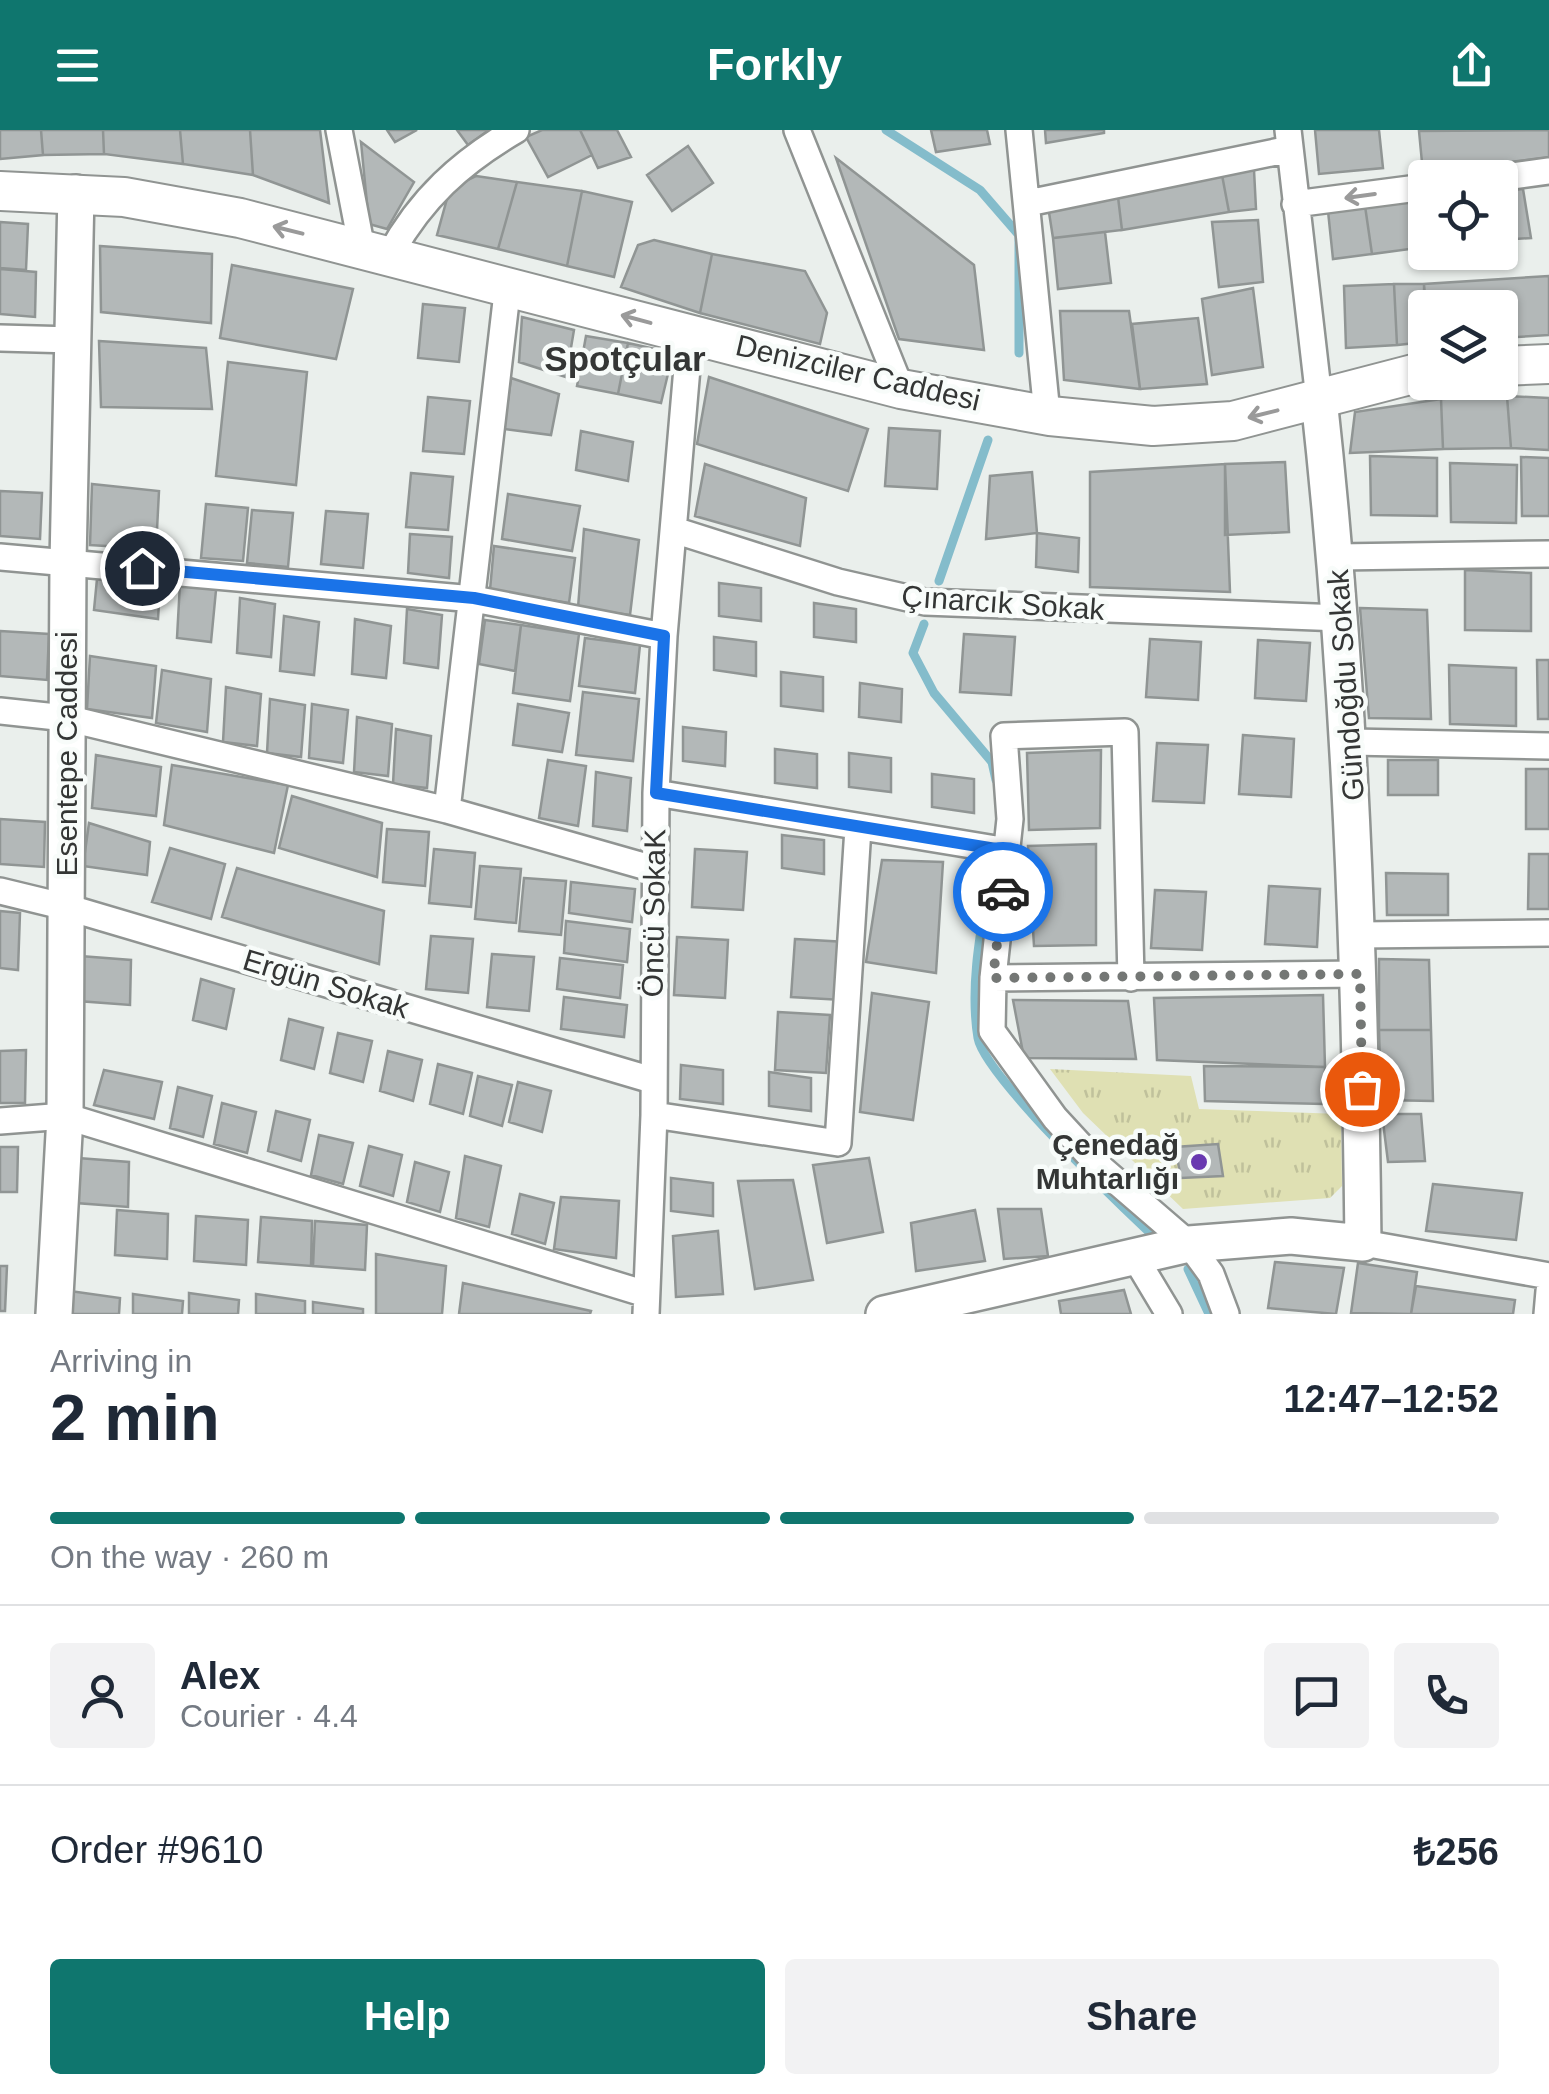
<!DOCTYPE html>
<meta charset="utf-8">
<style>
:root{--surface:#fff;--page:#f2f2f3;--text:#1f2937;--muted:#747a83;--line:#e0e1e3;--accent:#0f766e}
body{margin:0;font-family:Arial,sans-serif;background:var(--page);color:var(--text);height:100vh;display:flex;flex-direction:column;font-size:38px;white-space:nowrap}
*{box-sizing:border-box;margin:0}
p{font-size:32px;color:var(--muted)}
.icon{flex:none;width:55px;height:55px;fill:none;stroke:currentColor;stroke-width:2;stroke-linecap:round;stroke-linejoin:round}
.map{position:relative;height:1184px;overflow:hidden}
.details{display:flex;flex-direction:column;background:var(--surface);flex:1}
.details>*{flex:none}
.buttons{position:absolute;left:1408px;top:30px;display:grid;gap:20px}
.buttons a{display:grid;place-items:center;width:110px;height:110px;border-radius:10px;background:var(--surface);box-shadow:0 2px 8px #0004;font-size:50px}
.pin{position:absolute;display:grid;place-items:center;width:85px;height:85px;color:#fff;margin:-42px;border:5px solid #fff;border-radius:50%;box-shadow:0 2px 10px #0007}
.courier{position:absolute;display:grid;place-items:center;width:100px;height:100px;margin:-50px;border:8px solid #1a73e8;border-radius:50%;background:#fff;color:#222;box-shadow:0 2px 12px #0007}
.overview em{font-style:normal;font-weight:700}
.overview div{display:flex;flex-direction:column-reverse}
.overview{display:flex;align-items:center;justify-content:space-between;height:170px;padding:0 50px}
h1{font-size:65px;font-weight:700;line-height:75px}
.bar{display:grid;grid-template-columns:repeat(4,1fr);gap:15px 10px;align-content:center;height:120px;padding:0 50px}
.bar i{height:12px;border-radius:8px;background:var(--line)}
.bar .current{background:var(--accent)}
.bar p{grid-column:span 4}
.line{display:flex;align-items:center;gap:25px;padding:0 50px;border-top:2px solid var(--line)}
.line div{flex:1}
.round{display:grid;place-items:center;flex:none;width:105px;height:105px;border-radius:10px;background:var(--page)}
.button{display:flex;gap:20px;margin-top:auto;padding:20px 50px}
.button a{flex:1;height:115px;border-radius:10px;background:var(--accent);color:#fff;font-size:40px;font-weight:700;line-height:115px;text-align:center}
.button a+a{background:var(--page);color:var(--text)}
header{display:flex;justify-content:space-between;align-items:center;height:130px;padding:0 50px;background:var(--accent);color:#fff;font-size:45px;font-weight:700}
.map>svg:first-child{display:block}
</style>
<header><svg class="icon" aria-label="menu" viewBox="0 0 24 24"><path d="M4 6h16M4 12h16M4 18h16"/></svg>Forkly<svg class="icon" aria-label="share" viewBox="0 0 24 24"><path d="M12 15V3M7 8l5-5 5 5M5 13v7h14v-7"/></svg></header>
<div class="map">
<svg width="1549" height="1184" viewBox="0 0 1549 1184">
<defs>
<pattern id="grass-tufts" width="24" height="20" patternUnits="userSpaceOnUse" patternTransform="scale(2.5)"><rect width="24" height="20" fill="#dfe0b3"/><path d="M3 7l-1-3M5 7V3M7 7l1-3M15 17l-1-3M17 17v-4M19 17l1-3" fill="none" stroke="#c0c19b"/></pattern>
</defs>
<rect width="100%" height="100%" fill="#eaefec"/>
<!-- grass -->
<path fill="url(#grass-tufts)" d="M 1050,939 L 1191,946 L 1199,979 L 1341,984 L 1342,1056 L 1330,1068 L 1183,1079 L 1083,983 Z"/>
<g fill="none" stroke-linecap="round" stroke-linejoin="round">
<!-- stream -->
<path stroke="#84bccb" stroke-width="9" d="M 886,0 L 980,60 L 1019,105 L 1019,223
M 939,451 L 988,310
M 924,494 L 913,523 L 934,563 L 992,632 L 996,650
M 991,741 C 982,794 969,854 978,908 C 984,944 1116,1071 1148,1101
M 1188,1139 L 1209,1184"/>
</g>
<!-- building -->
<path fill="#b3b8b8" stroke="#909594" stroke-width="2.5" d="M 0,0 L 41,0 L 43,25 L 0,29 Z
M 41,0 L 103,0 L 104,24 L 43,25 Z
M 103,0 L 180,0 L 183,34 L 104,24 Z
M 180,0 L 250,0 L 253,45 L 183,34 Z
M 250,0 L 320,0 L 329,73 L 253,45 Z
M 387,0 L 417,0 L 395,12 Z
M 457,0 L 489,0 L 468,15 Z
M 542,0 L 580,0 L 592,25 L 548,47 L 526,7 Z
M 580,0 L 617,0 L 631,27 L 598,38 Z
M 931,0 L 987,0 L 990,14 L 936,22 Z
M 1045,0 L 1104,0 L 1104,3 L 1046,13 Z
M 1315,0 L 1379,0 L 1383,38 L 1319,44 Z
M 1549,0 L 1549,27 L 1423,43 L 1419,1 Z
M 361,12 L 414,52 L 387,99 L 369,94 Z
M 688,16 L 713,53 L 672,81 L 647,45 Z
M 836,28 L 974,135 L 984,220 L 899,209 Z
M 1254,40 L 1256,79 L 1229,82 L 1222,45 Z
M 1222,45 L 1229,82 L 1122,100 L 1118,67 Z
M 476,46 L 517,52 L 498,119 L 437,105 L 450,58 Z
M 517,52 L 582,61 L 567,136 L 498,119 Z
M 1523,59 L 1531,108 L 1500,110 L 1500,61 Z
M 582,61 L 632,72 L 614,147 L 567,136 Z
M 1118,67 L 1122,100 L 1053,108 L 1048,76 Z
M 1425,68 L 1425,117 L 1372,124 L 1365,76 Z
M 1365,76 L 1372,124 L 1333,129 L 1328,81 Z
M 1258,90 L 1263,152 L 1219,157 L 1212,92 Z
M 0,92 L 28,94 L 26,140 L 0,138 Z
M 1105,102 L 1111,153 L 1058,159 L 1053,108 Z
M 654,110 L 712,124 L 700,183 L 621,157 L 638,115 Z
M 100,116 L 212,124 L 211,193 L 101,182 Z
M 712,124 L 805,141 L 827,183 L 820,214 L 700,183 Z
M 232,135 L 353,159 L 336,229 L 220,208 Z
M 0,139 L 36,142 L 35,187 L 0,184 Z
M 1549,146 L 1549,205 L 1500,208 L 1500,178 L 1426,178 L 1424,154 Z
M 1394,154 L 1424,154 L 1425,212 L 1397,215 Z
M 1394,154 L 1397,215 L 1346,218 L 1344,156 Z
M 1253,158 L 1263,237 L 1212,245 L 1202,169 Z
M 423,174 L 465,178 L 459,232 L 418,228 Z
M 1060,181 L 1129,181 L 1140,259 L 1064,250 Z
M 522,187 L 574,200 L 566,247 L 519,232 Z
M 1198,188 L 1207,254 L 1140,259 L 1132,194 Z
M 586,206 L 628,213 L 618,264 L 577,256 Z
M 99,211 L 206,218 L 212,279 L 101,277 Z
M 628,213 L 673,223 L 661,273 L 618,264 Z
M 228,232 L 307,242 L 296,355 L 216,346 Z
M 709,247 L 868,299 L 848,361 L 697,314 Z
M 511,248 L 559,264 L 551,305 L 504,299 Z
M 1507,266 L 1549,268 L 1549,320 L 1511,318 Z
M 1507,266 L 1511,318 L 1443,319 L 1441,269 Z
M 428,267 L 470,271 L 464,324 L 423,321 Z
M 1441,269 L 1443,319 L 1350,323 L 1355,282 Z
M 889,298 L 940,301 L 937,359 L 885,356 Z
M 581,301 L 633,312 L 628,351 L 576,340 Z
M 1370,326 L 1437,328 L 1437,386 L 1371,385 Z
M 1521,327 L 1549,328 L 1549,386 L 1522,386 Z
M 1285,332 L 1289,402 L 1225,405 L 1225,334 Z
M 1450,333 L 1517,335 L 1516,393 L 1451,392 Z
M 705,334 L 806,368 L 800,416 L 695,386 Z
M 1225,334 L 1230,462 L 1090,457 L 1090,342 Z
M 1032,342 L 1037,403 L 986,409 L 990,346 Z
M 411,343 L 453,347 L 448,400 L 406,397 Z
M 92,354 L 159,361 L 156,419 L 90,415 Z
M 0,361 L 42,363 L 40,409 L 0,406 Z
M 508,364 L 580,376 L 572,421 L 502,409 Z
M 206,374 L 248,378 L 243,431 L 201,428 Z
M 252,380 L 293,383 L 288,437 L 247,433 Z
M 326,381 L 368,384 L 363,438 L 321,434 Z
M 584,399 L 639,410 L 630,485 L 578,478 Z
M 1037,403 L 1079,408 L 1078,442 L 1036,437 Z
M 410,404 L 452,407 L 449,448 L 408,443 Z
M 494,416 L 575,428 L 569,473 L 490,460 Z
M 1465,440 L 1531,443 L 1531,501 L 1465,500 Z
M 97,449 L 160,456 L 158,489 L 94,480 Z
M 180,453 L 216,460 L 211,512 L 177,508 Z
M 719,453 L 761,458 L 761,491 L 719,486 Z
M 240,468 L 275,474 L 271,527 L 237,523 Z
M 814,473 L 856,479 L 856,512 L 814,507 Z
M 1360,478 L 1427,480 L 1431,589 L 1369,588 Z
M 407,479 L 442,485 L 438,538 L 404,533 Z
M 284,486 L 319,492 L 314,545 L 280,541 Z
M 355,489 L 391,496 L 386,548 L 352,544 Z
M 485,490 L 521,495 L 515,541 L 479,534 Z
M 521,495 L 579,504 L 570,571 L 513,563 Z
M 0,501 L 49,504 L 47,550 L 0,546 Z
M 964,504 L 1015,507 L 1011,565 L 960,562 Z
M 714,507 L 756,512 L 756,546 L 714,540 Z
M 585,508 L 640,515 L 635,563 L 579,556 Z
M 1150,509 L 1201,512 L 1198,570 L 1146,567 Z
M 1258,510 L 1310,513 L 1306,571 L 1255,568 Z
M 90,526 L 156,536 L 152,588 L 87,579 Z
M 1537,530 L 1549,530 L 1549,589 L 1538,589 Z
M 1449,535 L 1516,538 L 1516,596 L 1450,594 Z
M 162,540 L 211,549 L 207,602 L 156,593 Z
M 781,542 L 823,547 L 823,581 L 781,576 Z
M 860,553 L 902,559 L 901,592 L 859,587 Z
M 226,557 L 261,564 L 257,616 L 223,612 Z
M 583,562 L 639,569 L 633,631 L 576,625 Z
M 270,569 L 305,575 L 301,627 L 267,623 Z
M 312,574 L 348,580 L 343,633 L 309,628 Z
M 518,574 L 569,583 L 562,622 L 513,615 Z
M 357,587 L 392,594 L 388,646 L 354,642 Z
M 683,597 L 726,602 L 725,636 L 683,631 Z
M 396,599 L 431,606 L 427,658 L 393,654 Z
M 1243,605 L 1294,609 L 1291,667 L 1239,664 Z
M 1157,613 L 1208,615 L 1204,673 L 1153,671 Z
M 775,619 L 817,624 L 817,658 L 775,653 Z
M 1101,620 L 1100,698 L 1029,700 L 1027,623 Z
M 849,623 L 891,628 L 891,662 L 849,657 Z
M 96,625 L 161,637 L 156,686 L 92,678 Z
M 548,630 L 586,636 L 578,696 L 539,688 Z
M 1388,630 L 1438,630 L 1438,665 L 1388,665 Z
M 172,635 L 288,655 L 274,723 L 164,695 Z
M 1526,639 L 1549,639 L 1549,699 L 1526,699 Z
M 596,642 L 631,648 L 627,701 L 593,696 Z
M 932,644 L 974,649 L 974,683 L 932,677 Z
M 292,666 L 382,693 L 377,747 L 279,718 Z
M 0,689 L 45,692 L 44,737 L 0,734 Z
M 89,693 L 150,712 L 147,745 L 83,736 Z
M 387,699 L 429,702 L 425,756 L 383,752 Z
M 782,705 L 824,710 L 824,744 L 782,738 Z
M 1096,714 L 1096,815 L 1034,816 L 1028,716 Z
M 170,718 L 225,734 L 211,789 L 152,772 Z
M 434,719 L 475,723 L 471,777 L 429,773 Z
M 695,719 L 747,722 L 743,780 L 692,777 Z
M 1529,724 L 1549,724 L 1549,779 L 1528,779 Z
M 882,730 L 943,732 L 936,843 L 866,832 Z
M 480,736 L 521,739 L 516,793 L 475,789 Z
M 237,738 L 384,781 L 379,834 L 222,787 Z
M 1386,743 L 1448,744 L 1448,785 L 1387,785 Z
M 524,748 L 566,751 L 561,805 L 519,801 Z
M 571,752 L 635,759 L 632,792 L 569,783 Z
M 1269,756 L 1320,759 L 1317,817 L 1265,814 Z
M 1155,760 L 1206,762 L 1202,820 L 1151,818 Z
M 0,781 L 20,783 L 18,840 L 0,838 Z
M 566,791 L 630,799 L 627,832 L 564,823 Z
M 431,806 L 473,809 L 468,863 L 426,859 Z
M 677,807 L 728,810 L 725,868 L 674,865 Z
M 795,809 L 846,812 L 842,870 L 791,867 Z
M 492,824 L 534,827 L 529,881 L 487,877 Z
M 80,826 L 131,830 L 130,875 L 78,871 Z
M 560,828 L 623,835 L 620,868 L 557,859 Z
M 1379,829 L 1429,830 L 1431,900 L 1379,900 Z
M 201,849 L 234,859 L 226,899 L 193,890 Z
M 872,863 L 929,872 L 913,990 L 860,982 Z
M 1323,865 L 1325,937 L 1157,930 L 1154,868 Z
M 564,867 L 627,875 L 624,907 L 561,899 Z
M 1013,870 L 1128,871 L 1136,929 L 1024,928 Z
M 778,882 L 830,885 L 826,943 L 775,940 Z
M 289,889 L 323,898 L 314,939 L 281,930 Z
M 1379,900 L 1431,900 L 1433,971 L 1381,970 Z
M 338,903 L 372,911 L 363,952 L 330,943 Z
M 26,920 L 25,973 L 0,973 L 0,921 Z
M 388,921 L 422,930 L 413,971 L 380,961 Z
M 438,934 L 472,943 L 463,984 L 430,974 Z
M 681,935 L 723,940 L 723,974 L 680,969 Z
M 1204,936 L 1325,937 L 1324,974 L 1205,971 Z
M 104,940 L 162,952 L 154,989 L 94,975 Z
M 769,942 L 811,948 L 811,981 L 769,976 Z
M 478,946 L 512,955 L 502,996 L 470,986 Z
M 518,952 L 551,961 L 542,1002 L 509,992 Z
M 178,957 L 212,966 L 203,1007 L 170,998 Z
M 222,973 L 256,982 L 247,1023 L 214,1014 Z
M 276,981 L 310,990 L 301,1031 L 268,1021 Z
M 1382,984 L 1421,984 L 1425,1031 L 1388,1032 Z
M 319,1005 L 353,1013 L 343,1054 L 311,1045 Z
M 1218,1014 L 1223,1046 L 1181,1048 L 1175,1017 Z
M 369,1016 L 402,1025 L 393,1066 L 360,1056 Z
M 0,1017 L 18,1017 L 17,1062 L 0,1062 Z
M 465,1026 L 501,1036 L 489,1097 L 456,1088 Z
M 78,1028 L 129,1032 L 128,1077 L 76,1073 Z
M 869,1028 L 883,1102 L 827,1113 L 813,1035 Z
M 415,1032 L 449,1042 L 440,1082 L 407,1072 Z
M 671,1048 L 713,1053 L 713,1086 L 671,1081 Z
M 793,1050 L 813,1150 L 755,1159 L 738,1051 Z
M 1433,1054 L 1522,1063 L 1516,1110 L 1426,1101 Z
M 520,1064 L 554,1073 L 545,1114 L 512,1104 Z
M 561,1067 L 619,1071 L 616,1128 L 554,1119 Z
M 998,1079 L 1041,1079 L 1048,1126 L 1004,1129 Z
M 117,1080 L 168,1084 L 167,1129 L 115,1125 Z
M 975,1080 L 985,1131 L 916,1141 L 911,1093 Z
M 196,1086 L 248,1090 L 246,1135 L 194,1131 Z
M 261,1087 L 312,1091 L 311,1136 L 258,1132 Z
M 315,1091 L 367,1095 L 365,1140 L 313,1136 Z
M 718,1101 L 723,1164 L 676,1167 L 673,1106 Z
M 376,1124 L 446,1136 L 442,1184 L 376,1184 Z
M 1275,1132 L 1344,1138 L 1336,1184 L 1268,1178 Z
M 1358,1133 L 1417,1142 L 1411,1184 L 1351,1183 Z
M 0,1136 L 7,1136 L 5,1181 L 0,1181 Z
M 463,1153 L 591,1181 L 590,1184 L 459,1184 Z
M 1416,1156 L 1515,1170 L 1513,1184 L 1411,1184 Z
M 1124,1160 L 1131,1184 L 1061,1184 L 1059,1171 Z
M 70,1161 L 120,1168 L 119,1184 L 70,1184 Z
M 189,1163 L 239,1170 L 238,1184 L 189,1184 Z
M 133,1164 L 183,1171 L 182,1184 L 133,1184 Z
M 256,1164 L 305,1171 L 305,1184 L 256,1184 Z
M 313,1172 L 363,1179 L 363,1184 L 313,1184 Z"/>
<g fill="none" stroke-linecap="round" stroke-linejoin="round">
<defs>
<path id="street" d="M 339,0 L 362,119
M 797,0 L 901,259
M 1019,0 L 1047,284
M 1288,0 L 1319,269
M 1497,48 L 1549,41
M 1028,73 L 1290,19
M 1295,74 L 1425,57
M 390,125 C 420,69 461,32 516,0
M 0,208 L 73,210
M 674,400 L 838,452 L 925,472 L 1341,488
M 0,427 L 474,469 L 664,506
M 1337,427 L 1549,424
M 0,581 L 66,588 L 447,680 L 654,739
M 1351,612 L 1549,616
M 656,663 L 1008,721
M 447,680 L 508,154
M 0,761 L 66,777 L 652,950
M 1359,805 L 1549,803
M 993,848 L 1360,844
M 1131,848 L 1125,602 L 1004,606 L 1010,689 L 993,848 L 992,901 L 1055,988 L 1102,1039 L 1189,1114 L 1211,1144 L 1226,1184
M 654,985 L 838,1013 L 858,698
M 0,991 L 65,986 L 646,1164
M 1363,1113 L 1549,1146
M 1136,1129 L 1169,1184
M 646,1184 L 654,985 L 656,663 L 664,506 L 690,203
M 1547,1184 L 1549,1161"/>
<path id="secondary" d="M 54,1184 L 65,986 L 68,432 L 76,63
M 884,1184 L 1189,1114 L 1291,1106 L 1363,1113 C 1360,830 1350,550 1319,269"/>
<path id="primary" d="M 0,61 L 124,67 L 240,88 L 901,259 L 1050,286 L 1153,296 L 1233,291 L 1425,241
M 1500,236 L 1549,234"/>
</defs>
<!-- street casing -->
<use href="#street" stroke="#909492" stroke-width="30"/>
<!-- secondary casing -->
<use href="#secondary" stroke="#909492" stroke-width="40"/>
<!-- primary casing -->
<use href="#primary" stroke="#909492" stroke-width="42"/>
<!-- street -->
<use href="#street" stroke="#fff" stroke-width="25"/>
<!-- secondary -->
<use href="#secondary" stroke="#fff" stroke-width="35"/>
<!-- primary -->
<use href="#primary" stroke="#fff" stroke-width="38"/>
</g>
<!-- one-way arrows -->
<defs><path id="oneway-shaft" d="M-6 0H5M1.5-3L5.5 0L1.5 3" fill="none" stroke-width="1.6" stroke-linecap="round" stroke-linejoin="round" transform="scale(2.5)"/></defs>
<g stroke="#9a9a9a">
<use href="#oneway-shaft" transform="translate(1360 66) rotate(172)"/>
<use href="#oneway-shaft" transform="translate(288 100) rotate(-166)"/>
<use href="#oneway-shaft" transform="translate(636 189) rotate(-165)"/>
<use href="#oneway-shaft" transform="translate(1263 284) rotate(166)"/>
</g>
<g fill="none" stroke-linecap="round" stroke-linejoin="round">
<!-- done -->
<path stroke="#747775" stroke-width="10" stroke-dasharray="0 18" d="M 1003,762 L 993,848 L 1360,844 L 1362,959"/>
<!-- route -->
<path stroke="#1a73e8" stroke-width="12" d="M 142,438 L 474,468 L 664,506 L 656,663 L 1008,721 L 1003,762"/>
</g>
<!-- markers -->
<circle fill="#6939b0" stroke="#f8fcfa" stroke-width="4" cx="1199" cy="1032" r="10"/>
<g text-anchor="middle" stroke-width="9" stroke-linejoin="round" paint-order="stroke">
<!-- street labels -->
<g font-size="30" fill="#343635" stroke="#f8fcfa">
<text transform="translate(858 243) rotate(13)" y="10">Denizciler Caddesi</text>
<text transform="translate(1003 473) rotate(4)" y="10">Çınarcık Sokak</text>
<text transform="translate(1346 555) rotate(-94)" y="10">Gündoğdu Sokak</text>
<text transform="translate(67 624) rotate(-90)" y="10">Esentepe Caddesi</text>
<text transform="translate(654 783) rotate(-89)" y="10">Öncü SokaK</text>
<text transform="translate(326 854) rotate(17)" y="10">Ergün Sokak</text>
</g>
<!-- poi labels -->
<g font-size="30" font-weight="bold" fill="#343635" stroke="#f8fcfa" text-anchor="end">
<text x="1179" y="1025">Çenedağ<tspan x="1179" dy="34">Muhtarlığı</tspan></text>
</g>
<!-- quarter labels -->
<g font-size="35" font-weight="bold" fill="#343635" stroke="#f8fcfa">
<text x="625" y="241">Spotçular</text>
</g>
</g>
</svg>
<div class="buttons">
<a><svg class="icon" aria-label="locate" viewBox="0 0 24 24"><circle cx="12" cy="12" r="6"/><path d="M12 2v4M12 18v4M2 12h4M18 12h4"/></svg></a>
<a><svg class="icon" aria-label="layers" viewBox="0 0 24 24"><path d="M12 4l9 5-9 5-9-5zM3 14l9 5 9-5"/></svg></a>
</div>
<div class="pin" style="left:1362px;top:959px;background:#ea580c"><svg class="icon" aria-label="bag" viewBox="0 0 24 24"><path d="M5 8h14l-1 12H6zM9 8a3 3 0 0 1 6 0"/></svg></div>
<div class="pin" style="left:142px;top:438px;background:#1f2937"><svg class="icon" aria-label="home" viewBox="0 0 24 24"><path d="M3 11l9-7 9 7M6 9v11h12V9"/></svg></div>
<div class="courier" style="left:1003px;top:762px"><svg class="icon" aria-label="car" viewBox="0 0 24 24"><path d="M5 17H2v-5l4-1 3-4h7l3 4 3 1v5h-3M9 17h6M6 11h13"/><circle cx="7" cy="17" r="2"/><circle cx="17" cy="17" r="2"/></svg></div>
</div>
<section class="details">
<div class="overview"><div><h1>2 min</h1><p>Arriving in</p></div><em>12:47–12:52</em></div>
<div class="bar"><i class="current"></i><i class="current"></i><i class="current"></i><i></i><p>On the way · 260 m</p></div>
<div class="line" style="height:180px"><a class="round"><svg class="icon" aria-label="person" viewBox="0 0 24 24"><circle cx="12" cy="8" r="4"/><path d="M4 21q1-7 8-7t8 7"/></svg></a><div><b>Alex</b><p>Courier · 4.4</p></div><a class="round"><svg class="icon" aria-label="chat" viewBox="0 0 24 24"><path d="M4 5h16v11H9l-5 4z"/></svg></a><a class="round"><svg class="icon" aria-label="phone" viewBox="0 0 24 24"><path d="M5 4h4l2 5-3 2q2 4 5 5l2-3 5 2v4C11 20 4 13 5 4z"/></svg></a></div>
<div class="line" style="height:130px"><div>Order #9610</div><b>₺256</b></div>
<div class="button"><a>Help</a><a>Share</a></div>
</section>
